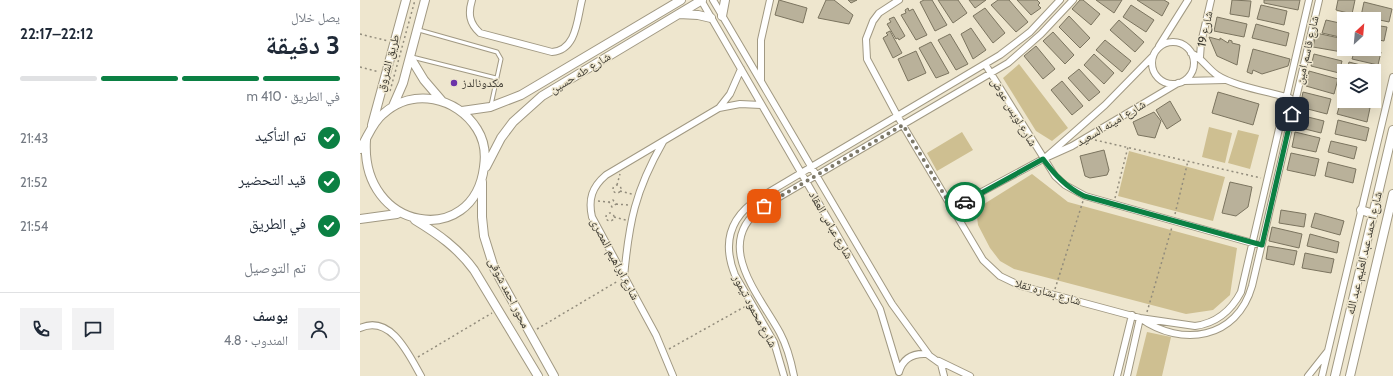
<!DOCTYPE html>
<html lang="ar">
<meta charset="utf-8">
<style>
:root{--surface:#fff;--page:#f2f2f3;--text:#1f2937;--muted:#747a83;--line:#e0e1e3;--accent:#0b8043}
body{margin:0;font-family:Cabin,"Noto Naskh Arabic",sans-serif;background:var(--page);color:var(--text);direction:rtl;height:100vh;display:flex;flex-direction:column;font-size:15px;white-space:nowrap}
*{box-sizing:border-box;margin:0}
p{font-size:13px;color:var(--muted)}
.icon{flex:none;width:22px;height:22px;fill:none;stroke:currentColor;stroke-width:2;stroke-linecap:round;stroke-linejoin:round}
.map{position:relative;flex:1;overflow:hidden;direction:ltr}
.panel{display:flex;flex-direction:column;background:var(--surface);width:360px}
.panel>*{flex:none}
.needle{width:26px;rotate:26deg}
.controls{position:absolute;left:977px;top:12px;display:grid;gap:8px}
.controls a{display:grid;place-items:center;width:44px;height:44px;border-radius:0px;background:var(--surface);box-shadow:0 4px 16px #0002;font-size:20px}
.pin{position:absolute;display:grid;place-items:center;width:34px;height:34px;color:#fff;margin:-17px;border-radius:8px;box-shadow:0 2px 6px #0006}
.courier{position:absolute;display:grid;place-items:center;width:40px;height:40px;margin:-20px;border:3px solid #0b8043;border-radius:50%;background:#fff;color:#222;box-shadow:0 1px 5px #0007}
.overview em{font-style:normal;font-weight:700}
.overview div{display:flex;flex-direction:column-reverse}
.overview{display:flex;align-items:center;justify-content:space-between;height:68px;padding:0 20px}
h1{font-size:26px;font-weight:700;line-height:30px}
.bar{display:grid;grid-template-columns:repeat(4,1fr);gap:6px 4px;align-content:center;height:48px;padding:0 20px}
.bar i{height:5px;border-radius:3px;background:var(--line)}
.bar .on{background:var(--accent)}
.bar p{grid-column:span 4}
.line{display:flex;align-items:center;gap:10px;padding:0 20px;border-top:1px solid var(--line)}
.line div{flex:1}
.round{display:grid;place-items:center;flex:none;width:42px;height:42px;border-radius:0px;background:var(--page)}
ol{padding:0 20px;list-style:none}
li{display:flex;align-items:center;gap:12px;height:44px}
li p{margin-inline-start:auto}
li .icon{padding:4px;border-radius:50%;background:var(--accent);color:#fff;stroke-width:4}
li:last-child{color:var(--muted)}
li i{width:22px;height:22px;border:2px solid var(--line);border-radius:50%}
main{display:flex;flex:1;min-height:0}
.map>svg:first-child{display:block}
</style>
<main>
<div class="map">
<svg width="1033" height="376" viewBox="0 0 1033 376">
<rect width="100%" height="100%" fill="#eee6ce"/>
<!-- green -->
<path fill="#cebf91" d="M 659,64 L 708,128 L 692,141 L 676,131 L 643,78 Z
M 849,127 L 872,133 L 865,163 L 842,157 Z
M 878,130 L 899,135 L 890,169 L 868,163 Z
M 602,132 L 613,150 L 577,171 L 567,153 Z
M 769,151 L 865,177 L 853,221 L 758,196 Z
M 672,174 L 708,202 L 877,248 L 870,295 L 853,310 L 826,314 L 654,269 L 640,261 L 630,248 L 618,225 L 616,209 Z
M 787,332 L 811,337 L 802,376 L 776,376 Z"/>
<!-- building -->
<path fill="#b9b19a" stroke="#7b745f" d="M 419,0 L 447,8 L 443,23 L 415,15 Z
M 466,0 L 474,0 L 493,15 L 489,24 L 458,18 Z
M 488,0 L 497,0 L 491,3 Z
M 564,0 L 572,0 L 587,25 L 575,31 L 560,2 Z
M 578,0 L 598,0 L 607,13 L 593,23 Z
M 609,0 L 626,0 L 615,8 Z
M 638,0 L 649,0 L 668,22 L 656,32 L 631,5 Z
M 657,0 L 677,0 L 680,3 L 678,5 L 681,8 L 671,15 Z
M 720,0 L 723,0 L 740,14 L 731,25 L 712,9 Z
M 736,0 L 762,0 L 754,13 Z
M 777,0 L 804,0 L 809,3 L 802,16 Z
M 872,0 L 891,1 L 889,17 L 870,14 Z
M 904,0 L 940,0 L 938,10 L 904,3 Z
M 978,0 L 995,0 L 992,14 L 976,10 Z
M 1004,2 L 1032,9 L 1029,22 L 1001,16 Z
M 771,5 L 794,20 L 786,32 L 763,17 Z
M 901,5 L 927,11 L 924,25 L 897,19 Z
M 548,8 L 549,11 L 553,9 L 567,35 L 556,40 L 541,15 L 546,13 L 545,10 Z
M 625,8 L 645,33 L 633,43 L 613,16 Z
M 709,16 L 730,38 L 720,48 L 699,27 Z
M 534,17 L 545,36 L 539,40 L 538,38 L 536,39 L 527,24 L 531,22 L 529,19 Z
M 857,17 L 887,24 L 884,37 L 854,31 Z
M 759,20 L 784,42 L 775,52 L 750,30 Z
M 966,20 L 984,24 L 984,38 L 962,33 Z
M 896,24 L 929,33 L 926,46 L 892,38 Z
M 1014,25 L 1027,27 L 1024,41 L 1014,39 Z
M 611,28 L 626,50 L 613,59 L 601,34 Z
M 530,31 L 542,53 L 533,58 L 523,38 L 528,35 L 526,33 Z
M 693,32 L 714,55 L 705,64 L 683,41 Z
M 956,33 L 984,39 L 982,52 L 953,47 Z
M 590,34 L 608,64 L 596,70 L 578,40 Z
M 849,37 L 860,40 L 860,38 L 868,43 L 869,40 L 872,41 L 872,43 L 880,45 L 877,65 L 857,56 Z
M 745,40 L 771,61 L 762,72 L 736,50 Z
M 571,42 L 589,73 L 576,78 L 559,48 Z
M 676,46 L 695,69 L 683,79 L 664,56 Z
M 893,49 L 930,59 L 928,66 L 902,74 L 893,70 L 892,74 L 887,72 Z
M 995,49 L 1011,49 L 1021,52 L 1018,65 L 992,59 Z
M 556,51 L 566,73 L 548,81 L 538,59 Z
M 734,54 L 754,73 L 744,84 L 724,65 Z
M 954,54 L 982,61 L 979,73 L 951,66 Z
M 989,62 L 1020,70 L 1017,82 L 1014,81 L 1014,71 L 987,71 Z
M 719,69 L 740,92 L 729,101 L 708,78 Z
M 949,71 L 978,79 L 974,94 L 946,86 Z
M 702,81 L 723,106 L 712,115 L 691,90 Z
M 858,92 L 899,104 L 893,125 L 852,113 Z
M 943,92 L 971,99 L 967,114 L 940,107 Z
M 810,101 L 821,120 L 807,129 L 796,110 Z
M 981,101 L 1010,108 L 1007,122 L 977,114 Z
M 794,112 L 801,121 L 795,138 L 778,135 L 773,122 Z
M 944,116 L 964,121 L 961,133 L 941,128 Z
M 978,120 L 1009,128 L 1006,141 L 975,134 Z
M 935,132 L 960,138 L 956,152 L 932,147 Z
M 971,141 L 997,147 L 994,159 L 968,152 Z
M 744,150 L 749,170 L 747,175 L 730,178 L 725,176 L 720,156 Z
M 931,153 L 959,159 L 955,176 L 927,170 Z
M 968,162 L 996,169 L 993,183 L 965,176 Z
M 870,182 L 892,187 L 888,207 L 876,216 L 862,213 Z
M 921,210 L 946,214 L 944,227 L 919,223 Z
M 955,213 L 984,221 L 980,235 L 951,227 Z
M 912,227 L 942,234 L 939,248 L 909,241 Z
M 950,234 L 979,242 L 977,253 L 947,246 Z
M 908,246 L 937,251 L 934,265 L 906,259 Z
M 945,253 L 974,259 L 971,273 L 942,268 Z"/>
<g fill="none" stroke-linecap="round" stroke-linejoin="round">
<defs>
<path id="service" d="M 59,30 L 137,52 L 141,59 L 131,105
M 52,57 L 136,78"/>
<path id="minor" d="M 112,0 C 108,13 109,23 120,33 L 192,52 C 217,50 217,19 222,0
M 341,0 L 520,309 L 539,372
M 353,0 L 532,304 L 569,355
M 539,0 L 519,13 L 513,21 L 506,39 L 507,59 L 538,117 L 623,260 L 640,276 L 661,286 L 780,318 L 835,326 C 857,323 871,311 881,292 L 949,0
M792 63a21 21 0 1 1 42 0a21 21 0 1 1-42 0Z
M 799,46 L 828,0
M 831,53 C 842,58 847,68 857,75 C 873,86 910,92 930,98
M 840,57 L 841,43 L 851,0
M 625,64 L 695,176 L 705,185 L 725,196 L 896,244
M 401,80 L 401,40 L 410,0
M 824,81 L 865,80
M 359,108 L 370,94 L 381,69
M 686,157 L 745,105 L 793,56
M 592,208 L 683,159 L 712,146 L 818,83
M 264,277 C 269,222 275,191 303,142
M 780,318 C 822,348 877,339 892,286 L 959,0
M 0,328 C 31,314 49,355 61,376
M 579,361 L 610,376
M 539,372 C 543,358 553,353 567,354 L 581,364 L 584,376
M 313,376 L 296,335 L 232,217 C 228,199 232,187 246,175 L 359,108 L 380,104 L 401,105
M 424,376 L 414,342 L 375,275 C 362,243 370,217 399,198 L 640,55 L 670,32 L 700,0
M 434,376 C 431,361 427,346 420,333 C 398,293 351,242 404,206 L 648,63 L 681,34 L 713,0
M 757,376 L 772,315
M 767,376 L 780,318
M 948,376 L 967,352
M 962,376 L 1033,77"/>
<path id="tertiary" d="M 319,14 L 338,15 L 351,18
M 362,16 L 365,0
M 50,57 L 64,80 L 82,101
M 33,106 L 43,83 L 65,0
M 102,111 L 130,107 L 161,95 L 321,0
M 12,125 L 46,0
M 0,149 C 8,137 12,123 23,114 C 53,87 97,97 117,129 C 124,140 126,154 124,167 C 114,249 0,232 6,140
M 126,167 L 141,138 L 153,122 L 182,96 L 342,0
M 122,182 L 122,217 L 124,236 L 134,268 L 194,376
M 1001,210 L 1013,214
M 0,219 L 37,214
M 55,220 C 78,234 98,248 114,270 L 178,376
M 975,376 L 1033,130
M 990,376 L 1033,194"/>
</defs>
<!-- service casing -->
<use href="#service" stroke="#a19983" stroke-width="5"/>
<!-- minor casing -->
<use href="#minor" stroke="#a19983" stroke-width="8"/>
<!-- tertiary casing -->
<use href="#tertiary" stroke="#a19983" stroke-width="10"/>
<!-- path -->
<path stroke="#928c7c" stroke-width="1.5" stroke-dasharray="2 3" stroke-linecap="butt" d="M 0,34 L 28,41
M 0,67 L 19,72
M 30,91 L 55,0
M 735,140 L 901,178
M 257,185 L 260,174
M253 189a4 4 0 1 1 8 0a4 4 0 1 1-8 0Z
M 260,191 L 272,194
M 755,198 L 768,147
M 238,201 L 249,202 L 253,200 L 256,204 L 252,207 L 249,202
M 256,204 L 268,205
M246 217a4 4 0 1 1 8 0a4 4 0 1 1-8 0Z
M 815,214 L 828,161
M 254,217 L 266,220
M 695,289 L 723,201
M 787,312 L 812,227
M 177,329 L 258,281
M 309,349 L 386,306
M 58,357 L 132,313"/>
<!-- service -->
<use href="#service" stroke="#fff" stroke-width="3"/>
<!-- minor -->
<use href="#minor" stroke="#fff" stroke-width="6"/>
<!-- tertiary -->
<use href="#tertiary" stroke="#fff" stroke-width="8"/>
</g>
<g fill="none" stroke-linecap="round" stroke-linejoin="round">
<!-- done -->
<path stroke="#7c7869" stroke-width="4" stroke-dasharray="0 7.2" d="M 404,206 L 543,125 L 592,208 L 605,202"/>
<!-- route -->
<path stroke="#0b8043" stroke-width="5" d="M 605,202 L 683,159 C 695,175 706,187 724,196 L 902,245 L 932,114"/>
</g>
<!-- markers -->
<circle fill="#6c33a9" stroke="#eee6ce" stroke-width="1.5" cx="94" cy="83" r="4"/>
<g text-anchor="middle" stroke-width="3" stroke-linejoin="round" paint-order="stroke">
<!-- street labels -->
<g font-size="12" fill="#3f3c33" stroke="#eee6ce">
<text transform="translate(845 29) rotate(-78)" y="4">شارع 19</text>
<text transform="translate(947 50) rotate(-77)" y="4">شارع قاسم امين</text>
<text transform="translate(28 63) rotate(-75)" y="4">طريق الشروق</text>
<text transform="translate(220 73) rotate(-31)" y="4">شارع طه حسين</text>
<text transform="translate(654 112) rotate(59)" y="4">شارع لويس عوض</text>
<text transform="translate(751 123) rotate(-31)" y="4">شارع امينه السعيد</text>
<text transform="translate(471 225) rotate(60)" y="4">شارع عباس العقاد</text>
<text transform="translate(1004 253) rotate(-77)" y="4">شارع احمد عبد العليم عبد الله</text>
<text transform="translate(255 259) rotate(62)" y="4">شارع ابراهيم المصرى</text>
<text transform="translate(688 292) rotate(16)" y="4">شارع بشاره تقلا</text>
<text transform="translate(149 293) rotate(63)" y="4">محور احمد شوقى</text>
<text transform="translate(395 311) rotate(62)" y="4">شارع محمود تيمور</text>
</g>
<!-- poi labels -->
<g font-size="12" fill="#3f3c33" stroke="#eee6ce" text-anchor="start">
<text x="102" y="87">مكدونالدز</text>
</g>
</g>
</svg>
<div class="controls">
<a><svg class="needle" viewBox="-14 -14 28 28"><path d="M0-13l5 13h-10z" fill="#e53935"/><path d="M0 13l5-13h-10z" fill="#747a83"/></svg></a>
<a><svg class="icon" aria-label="layers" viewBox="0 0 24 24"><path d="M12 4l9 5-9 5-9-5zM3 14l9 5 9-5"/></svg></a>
</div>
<div class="pin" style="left:404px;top:206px;background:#ea580c"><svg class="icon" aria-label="bag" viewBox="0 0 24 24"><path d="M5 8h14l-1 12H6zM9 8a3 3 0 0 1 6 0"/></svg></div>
<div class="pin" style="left:932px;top:114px;background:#1f2937"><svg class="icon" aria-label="home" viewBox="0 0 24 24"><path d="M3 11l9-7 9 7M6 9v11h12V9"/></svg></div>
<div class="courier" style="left:605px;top:202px"><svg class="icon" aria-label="car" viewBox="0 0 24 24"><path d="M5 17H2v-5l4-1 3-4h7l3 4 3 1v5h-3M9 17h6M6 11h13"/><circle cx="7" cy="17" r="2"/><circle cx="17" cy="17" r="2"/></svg></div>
</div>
<section class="panel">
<div class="overview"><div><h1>3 دقيقة</h1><p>يصل خلال</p></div><em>22:12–22:17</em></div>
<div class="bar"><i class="on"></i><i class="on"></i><i class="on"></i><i></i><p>في الطريق · 410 m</p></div>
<ol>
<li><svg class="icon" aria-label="check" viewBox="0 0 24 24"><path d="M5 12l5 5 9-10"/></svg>تم التأكيد<p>21:43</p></li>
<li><svg class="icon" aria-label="check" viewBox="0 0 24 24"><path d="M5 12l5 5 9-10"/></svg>قيد التحضير<p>21:52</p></li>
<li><svg class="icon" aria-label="check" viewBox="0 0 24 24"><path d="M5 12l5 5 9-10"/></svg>في الطريق<p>21:54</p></li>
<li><i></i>تم التوصيل</li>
</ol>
<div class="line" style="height:72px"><a class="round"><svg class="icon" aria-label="person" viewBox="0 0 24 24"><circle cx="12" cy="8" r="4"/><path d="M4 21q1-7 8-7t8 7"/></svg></a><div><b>يوسف</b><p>المندوب · 4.8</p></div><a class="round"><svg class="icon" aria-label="chat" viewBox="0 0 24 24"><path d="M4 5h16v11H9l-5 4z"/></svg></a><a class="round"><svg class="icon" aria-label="phone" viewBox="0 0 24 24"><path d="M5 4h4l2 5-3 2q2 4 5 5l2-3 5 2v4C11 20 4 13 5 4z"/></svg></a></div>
</section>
</main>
